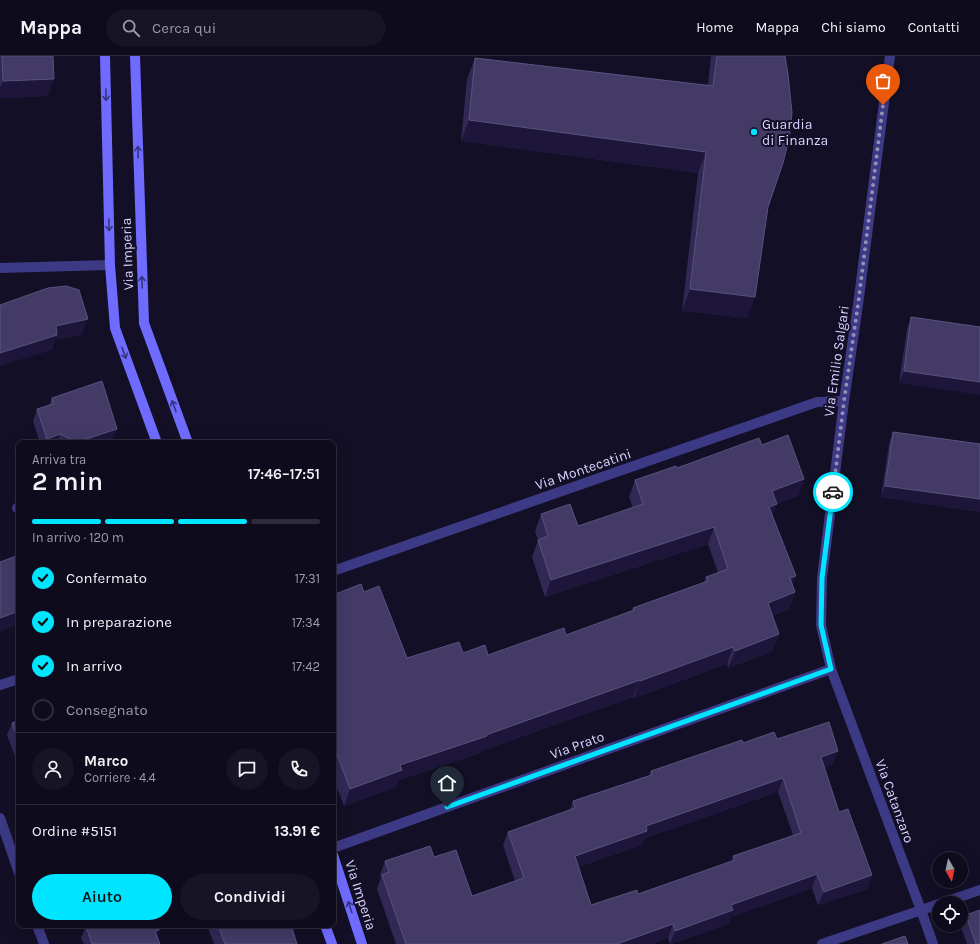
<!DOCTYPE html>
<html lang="it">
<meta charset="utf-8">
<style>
:root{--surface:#0e0b1c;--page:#171425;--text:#f1f3f6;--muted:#9b9ba3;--line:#2e2b3b;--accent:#00e5ff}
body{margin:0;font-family:Karla,sans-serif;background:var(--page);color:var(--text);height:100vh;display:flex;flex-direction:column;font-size:15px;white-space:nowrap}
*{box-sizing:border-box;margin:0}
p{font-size:13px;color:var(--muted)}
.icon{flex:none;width:22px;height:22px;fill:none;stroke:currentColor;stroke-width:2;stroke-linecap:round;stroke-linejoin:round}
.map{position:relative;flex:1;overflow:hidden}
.sheet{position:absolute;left:16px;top:384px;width:320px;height:488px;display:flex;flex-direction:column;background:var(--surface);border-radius:8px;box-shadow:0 4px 16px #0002,0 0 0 1px var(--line)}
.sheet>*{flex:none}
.needle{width:26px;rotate:171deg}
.buttons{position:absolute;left:932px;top:796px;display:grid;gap:8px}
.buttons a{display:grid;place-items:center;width:36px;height:36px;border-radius:50%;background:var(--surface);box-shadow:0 4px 16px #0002,0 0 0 1px var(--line);font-size:20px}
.pin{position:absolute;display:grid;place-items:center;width:34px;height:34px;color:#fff;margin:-41px -17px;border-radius:50% 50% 50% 0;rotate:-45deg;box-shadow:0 0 4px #0007}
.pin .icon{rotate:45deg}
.courier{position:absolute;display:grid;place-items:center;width:40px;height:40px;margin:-20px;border:3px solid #00e5ff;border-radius:50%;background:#fff;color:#222;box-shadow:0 1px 5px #0007}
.summary em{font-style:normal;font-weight:600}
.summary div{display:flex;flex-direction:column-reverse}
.summary{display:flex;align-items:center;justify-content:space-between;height:68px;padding:0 16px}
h1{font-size:26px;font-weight:600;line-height:30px}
.bar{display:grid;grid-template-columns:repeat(4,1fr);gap:6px 4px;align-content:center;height:48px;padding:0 16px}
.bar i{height:5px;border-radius:3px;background:var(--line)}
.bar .current{background:var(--accent)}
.bar p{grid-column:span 4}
.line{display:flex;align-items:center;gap:10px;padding:0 16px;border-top:1px solid var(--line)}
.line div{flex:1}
.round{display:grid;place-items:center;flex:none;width:42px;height:42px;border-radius:21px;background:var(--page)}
ol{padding:0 16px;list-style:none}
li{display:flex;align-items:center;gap:12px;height:44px}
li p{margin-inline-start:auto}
li .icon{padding:4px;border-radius:50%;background:var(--accent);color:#111;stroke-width:4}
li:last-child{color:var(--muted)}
li i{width:22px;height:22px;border:2px solid var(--line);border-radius:50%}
.action{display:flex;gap:8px;margin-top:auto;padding:8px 16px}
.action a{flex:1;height:46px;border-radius:24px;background:var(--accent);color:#111;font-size:16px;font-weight:600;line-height:46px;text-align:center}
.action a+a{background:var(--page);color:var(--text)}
header{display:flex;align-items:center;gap:24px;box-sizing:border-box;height:56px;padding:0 20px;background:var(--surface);border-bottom:1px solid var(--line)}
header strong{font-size:19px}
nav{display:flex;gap:22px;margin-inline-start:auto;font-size:14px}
.search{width:280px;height:36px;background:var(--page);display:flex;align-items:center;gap:10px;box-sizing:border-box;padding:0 14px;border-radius:22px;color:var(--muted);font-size:15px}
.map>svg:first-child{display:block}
</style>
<header>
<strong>Mappa</strong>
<div class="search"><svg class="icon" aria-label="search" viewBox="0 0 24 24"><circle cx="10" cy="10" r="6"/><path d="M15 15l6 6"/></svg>Cerca qui</div>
<nav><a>Home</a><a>Mappa</a><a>Chi siamo</a><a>Contatti</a></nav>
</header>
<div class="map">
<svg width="980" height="888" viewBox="0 0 980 888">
<rect width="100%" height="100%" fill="#130f26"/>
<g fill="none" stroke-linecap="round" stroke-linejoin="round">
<!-- lane -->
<path stroke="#3d3a85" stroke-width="10" d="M 17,452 L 19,452"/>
<!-- street -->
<path stroke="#3d3a85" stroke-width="10" d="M 890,0 L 858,249 L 844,345 L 822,522 L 821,569 L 831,613 L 921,854 L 933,888
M 0,212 L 110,209
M 333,515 L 817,346 L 844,345
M 0,629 L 19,623
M 0,762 L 19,817
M 333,792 L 831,613
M 942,847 L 980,834
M 37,869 L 44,888
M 822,888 L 939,848"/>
<!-- secondary -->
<path stroke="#6f6bff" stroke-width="10" d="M 105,0 L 110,209 L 115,272 L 157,387
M 135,0 L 144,267 L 188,387
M 333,799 L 362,888
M 325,869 L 332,888"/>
</g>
<!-- wall -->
<path fill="#312854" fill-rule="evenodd" d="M 0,0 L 53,0 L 48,40 L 0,42 Z
M 711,0 L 785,0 L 768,151 L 747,262 L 682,255 L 698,117 L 461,85 L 467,23 L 475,2 L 708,29 Z
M 911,261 L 980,271 L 899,327 L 907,273 Z
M 52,342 L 113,384 L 106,387 L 40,387 L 33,365 L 37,353 L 49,349 Z
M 893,376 L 980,388 L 980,456 L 881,441 L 889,388 Z
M 762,389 L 804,423 L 798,440 L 777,448 L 772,460 L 795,536 L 789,553 L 772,560 L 773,595 L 728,612 L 727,608 L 634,642 L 633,641 L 481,695 L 480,697 L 399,724 L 396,731 L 344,750 L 333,721 L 333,539 L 364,536 L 407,602 L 463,597 L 488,599 L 566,579 L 632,555 L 633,552 L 704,526 L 706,521 L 718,517 L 708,488 L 545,541 L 532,501 L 538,484 L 535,475 L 541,458 L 578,470 L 633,452 L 629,441 L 635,424 L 677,412 Z
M 19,664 L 19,711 L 7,679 L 12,667 Z
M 777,683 L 833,708 L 824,711 L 839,756 L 872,819 L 867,833 L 818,849 L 812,832 L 731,861 L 728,868 L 671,888 L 670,888 L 668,882 L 651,888 L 396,888 L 377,833 L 381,821 L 380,819 L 385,805 L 434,801 L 472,840 L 515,825 L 503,789 L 508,776 L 570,754 L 573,745 L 649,719 L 651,715 L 743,687 ZM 778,736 L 793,779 L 733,800 L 731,806 L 638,838 L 591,849 L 578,811 L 642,789 L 645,782 Z
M 966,859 L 980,888 L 967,888 L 961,871 Z
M 207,869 L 291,869 L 297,888 L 214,888 Z
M 86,870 L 159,874 L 157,880 L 160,888 L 84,888 L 81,882 Z"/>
<!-- shaded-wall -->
<path fill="#1d163a" d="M 54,23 L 48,40 L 0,42 L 0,32 L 3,25 Z
M 469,64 L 706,96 L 698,117 L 461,85 Z
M 690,233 L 755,241 L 747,262 L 682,255 Z
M 88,263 L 82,279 L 55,284 L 52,294 L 0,310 L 0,297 L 56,270 Z
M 904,315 L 980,326 L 980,339 L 899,327 Z
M 117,373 L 113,384 L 106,387 L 77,387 L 77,386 Z
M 60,378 L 57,387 L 45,387 L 47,383 Z
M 804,423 L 798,440 L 766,452 L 772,435 Z
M 885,430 L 980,443 L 980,456 L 881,441 Z
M 777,448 L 771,465 L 769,451 Z
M 714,471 L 708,488 L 545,541 L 551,524 Z
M 796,520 L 790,537 L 790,522 Z
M 795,536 L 789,553 L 761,564 L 768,547 Z
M 19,555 L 19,569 L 0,575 L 0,562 Z
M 779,578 L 773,595 L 728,612 L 735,595 Z
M 733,591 L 727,608 L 634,642 L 640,625 Z
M 640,624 L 633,641 L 481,695 L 480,697 L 399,724 L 396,731 L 344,750 L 350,733 L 400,709 Z
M 838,695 L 833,708 L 816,714 L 821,701 Z
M 783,722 L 778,736 L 645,782 L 642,789 L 570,814 L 575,800 L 646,770 Z
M 817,818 L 812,832 L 731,861 L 728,868 L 670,888 L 675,875 L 731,849 Z
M 872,819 L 867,833 L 818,849 L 824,836 Z
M 673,868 L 668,882 L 651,888 L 617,888 Z
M 159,874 L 155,886 L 155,875 Z"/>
<!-- building -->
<path fill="#433a66" stroke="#5a527e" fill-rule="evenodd" d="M 2,0 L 53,0 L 54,23 L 3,25 Z
M 717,0 L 785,0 L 788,18 L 792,57 L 789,83 L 783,107 L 768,151 L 755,241 L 690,233 L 706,96 L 469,64 L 475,2 L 713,30 Z
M 66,230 L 79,234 L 88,263 L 56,270 L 57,279 L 0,297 L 0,249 L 48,232 Z
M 911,261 L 980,271 L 980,326 L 904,315 Z
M 102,325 L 117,373 L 77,386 L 60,378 L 47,383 L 37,353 L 53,348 L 52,342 Z
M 893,376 L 980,388 L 980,443 L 885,430 Z
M 788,379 L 804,423 L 772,435 L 777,448 L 769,451 L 796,520 L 790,522 L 795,536 L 768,547 L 779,578 L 735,595 L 733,591 L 640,625 L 640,624 L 486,679 L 487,680 L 400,709 L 402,714 L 350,733 L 333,687 L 333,539 L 361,528 L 364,536 L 379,530 L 407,602 L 459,586 L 463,597 L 485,589 L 488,599 L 564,572 L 566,579 L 634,554 L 633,552 L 708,525 L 706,521 L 728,513 L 714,471 L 551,524 L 538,484 L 548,480 L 541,458 L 570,448 L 578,470 L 643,448 L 635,424 L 676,410 L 677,412 L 759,382 L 762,389 Z
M 19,499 L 19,555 L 0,562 L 0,506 Z
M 19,664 L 19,687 L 12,667 Z
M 829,666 L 838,695 L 821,701 L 839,756 L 848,753 L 872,819 L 824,836 L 817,818 L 731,849 L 733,854 L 675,875 L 673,868 L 617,888 L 406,888 L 382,819 L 389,816 L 385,805 L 430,790 L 434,801 L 456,794 L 472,840 L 524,822 L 508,776 L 575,752 L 573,745 L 652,719 L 651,715 L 742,684 L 743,687 L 774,676 L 777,683 ZM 783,722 L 801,777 L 733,800 L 735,804 L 638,838 L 637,834 L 591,849 L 575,800 L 647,775 L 646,770 Z
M 980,854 L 980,888 L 976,888 L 966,859 Z
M 88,869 L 158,869 L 159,874 L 155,875 L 160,888 L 92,888 L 86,870 Z
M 218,869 L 291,869 L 297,888 L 225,888 Z
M 905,880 L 908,888 L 882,888 Z"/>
<!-- one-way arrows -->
<defs><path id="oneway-shaft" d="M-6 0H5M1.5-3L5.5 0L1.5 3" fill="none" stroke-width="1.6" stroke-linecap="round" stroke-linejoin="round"/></defs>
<g stroke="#38347d">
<use href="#oneway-shaft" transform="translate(106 39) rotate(89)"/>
<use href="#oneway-shaft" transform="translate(138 96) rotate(-92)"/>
<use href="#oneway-shaft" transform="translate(109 169) rotate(89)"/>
<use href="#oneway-shaft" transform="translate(142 226) rotate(-92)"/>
<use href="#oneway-shaft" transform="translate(124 297) rotate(70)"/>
<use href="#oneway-shaft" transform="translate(174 350) rotate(-110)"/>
<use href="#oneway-shaft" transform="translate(350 851) rotate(-108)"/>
</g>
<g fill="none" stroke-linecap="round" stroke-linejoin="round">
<!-- done -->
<path stroke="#948fb3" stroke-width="4" stroke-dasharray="0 7.2" d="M 833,436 L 844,345 L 858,249 L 883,49"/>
<!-- route -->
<path stroke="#00e5ff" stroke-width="5" d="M 447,751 L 831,613 L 821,569 L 822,522 L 833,436"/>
</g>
<!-- markers -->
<circle fill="#00e5ff" stroke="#130f26" stroke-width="1.5" cx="754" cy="76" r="4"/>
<g text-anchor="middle" stroke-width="4" stroke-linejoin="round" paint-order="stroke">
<!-- poi labels -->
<g font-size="14" fill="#d9d4ff" stroke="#130f26" text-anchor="start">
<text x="762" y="73">Guardia<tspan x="762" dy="16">di Finanza</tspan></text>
</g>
<!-- street labels -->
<g font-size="14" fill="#d9d4ff" stroke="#130f26">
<text transform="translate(127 198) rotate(-92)" y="5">Via Imperia</text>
<text transform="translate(836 305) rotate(-82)" y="5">Via Emilio Salgari</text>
<text transform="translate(583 413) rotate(-19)" y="5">Via Montecatini</text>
<text transform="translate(577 689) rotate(-20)" y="5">Via Prato</text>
<text transform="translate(895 745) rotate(70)" y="5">Via Catanzaro</text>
<text transform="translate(361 839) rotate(72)" y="5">Via Imperia</text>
</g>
</g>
</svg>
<div class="buttons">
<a><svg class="needle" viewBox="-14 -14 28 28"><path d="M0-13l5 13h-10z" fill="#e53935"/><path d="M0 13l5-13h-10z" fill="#9b9ba3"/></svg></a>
<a><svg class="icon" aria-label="locate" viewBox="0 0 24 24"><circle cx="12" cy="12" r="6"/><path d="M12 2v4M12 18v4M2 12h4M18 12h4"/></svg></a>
</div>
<div class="pin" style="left:883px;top:49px;background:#ea580c"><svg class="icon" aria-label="bag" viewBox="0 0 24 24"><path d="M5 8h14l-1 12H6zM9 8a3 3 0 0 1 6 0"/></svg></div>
<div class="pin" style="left:447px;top:751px;background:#1f2937"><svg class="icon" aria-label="home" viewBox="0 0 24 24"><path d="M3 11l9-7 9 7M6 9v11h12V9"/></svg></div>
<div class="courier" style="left:833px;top:436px"><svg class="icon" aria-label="car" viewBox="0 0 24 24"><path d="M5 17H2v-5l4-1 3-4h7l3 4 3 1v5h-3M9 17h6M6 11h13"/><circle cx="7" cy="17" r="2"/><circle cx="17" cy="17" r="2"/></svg></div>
<section class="sheet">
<div class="summary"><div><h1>2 min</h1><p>Arriva tra</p></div><em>17:46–17:51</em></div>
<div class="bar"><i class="current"></i><i class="current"></i><i class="current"></i><i></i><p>In arrivo · 120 m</p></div>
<ol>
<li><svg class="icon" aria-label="check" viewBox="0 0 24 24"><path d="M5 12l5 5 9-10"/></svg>Confermato<p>17:31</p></li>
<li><svg class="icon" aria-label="check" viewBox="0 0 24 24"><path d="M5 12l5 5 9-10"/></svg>In preparazione<p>17:34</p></li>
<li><svg class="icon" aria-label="check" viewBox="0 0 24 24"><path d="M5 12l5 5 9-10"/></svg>In arrivo<p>17:42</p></li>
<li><i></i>Consegnato</li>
</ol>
<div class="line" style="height:72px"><a class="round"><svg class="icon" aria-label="person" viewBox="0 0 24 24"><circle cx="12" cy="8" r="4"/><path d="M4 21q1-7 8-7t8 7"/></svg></a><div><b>Marco</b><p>Corriere · 4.4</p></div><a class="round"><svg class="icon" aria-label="chat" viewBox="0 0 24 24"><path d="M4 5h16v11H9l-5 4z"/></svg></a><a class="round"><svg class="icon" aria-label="phone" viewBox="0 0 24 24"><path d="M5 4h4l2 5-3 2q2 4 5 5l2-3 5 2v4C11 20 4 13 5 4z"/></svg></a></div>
<div class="line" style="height:52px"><div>Ordine #5151</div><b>13.91 €</b></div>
<div class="action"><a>Aiuto</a><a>Condividi</a></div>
</section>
</div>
